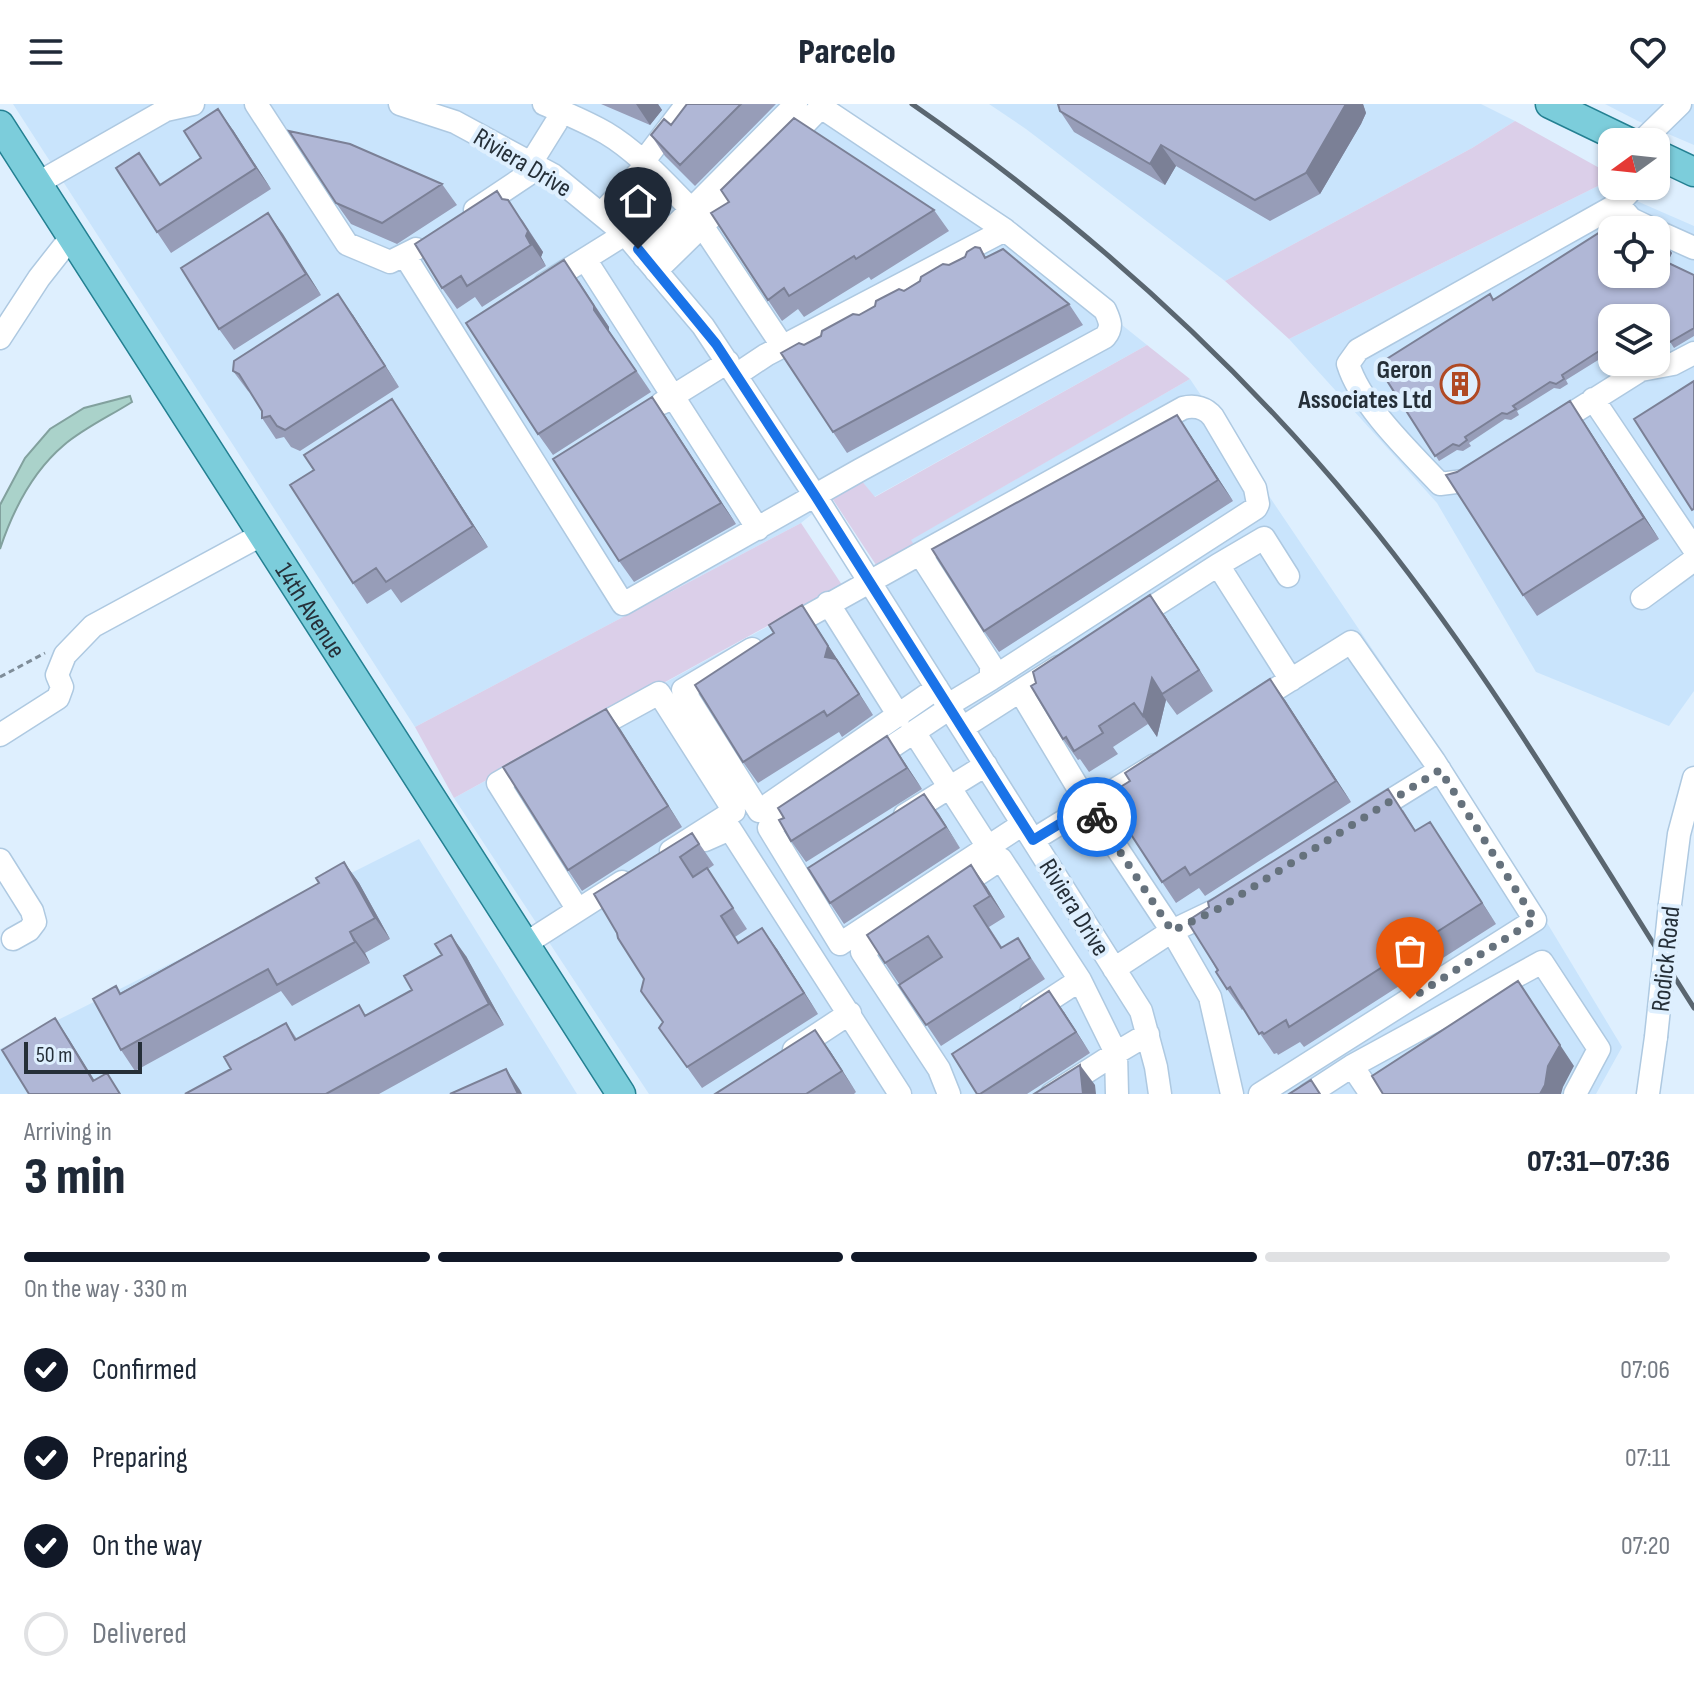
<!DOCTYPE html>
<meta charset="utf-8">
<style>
:root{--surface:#fff;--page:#f6f6f7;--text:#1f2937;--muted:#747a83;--line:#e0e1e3;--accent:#111827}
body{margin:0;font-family:"Sofia Sans Condensed",sans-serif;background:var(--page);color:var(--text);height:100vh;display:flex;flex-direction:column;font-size:30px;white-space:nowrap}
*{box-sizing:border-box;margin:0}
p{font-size:26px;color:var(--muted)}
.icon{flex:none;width:44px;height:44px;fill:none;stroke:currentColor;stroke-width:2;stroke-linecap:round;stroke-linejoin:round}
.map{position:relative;height:990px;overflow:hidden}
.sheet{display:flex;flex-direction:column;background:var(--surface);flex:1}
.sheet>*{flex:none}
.needle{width:52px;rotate:255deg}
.fabs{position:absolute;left:1598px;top:24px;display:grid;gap:16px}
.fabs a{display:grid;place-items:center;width:72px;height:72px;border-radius:16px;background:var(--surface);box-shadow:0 2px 6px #0004;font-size:40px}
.scale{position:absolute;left:24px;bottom:20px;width:118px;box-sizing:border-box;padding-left:8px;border:4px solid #252f38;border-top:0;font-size:22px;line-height:28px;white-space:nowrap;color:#252f38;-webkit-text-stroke:6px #deeffe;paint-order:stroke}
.pin{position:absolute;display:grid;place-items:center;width:68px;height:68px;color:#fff;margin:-82px -34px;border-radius:50% 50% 50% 0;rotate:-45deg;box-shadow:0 0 8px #0007}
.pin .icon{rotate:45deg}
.courier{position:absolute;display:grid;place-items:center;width:80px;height:80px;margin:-40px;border:6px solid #1a73e8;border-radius:50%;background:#fff;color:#222;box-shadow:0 2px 10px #0007}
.headline em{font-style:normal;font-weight:800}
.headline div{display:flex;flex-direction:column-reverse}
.headline{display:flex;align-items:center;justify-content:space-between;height:136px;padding:0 24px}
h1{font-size:52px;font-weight:800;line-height:60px}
.bar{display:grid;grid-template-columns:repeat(4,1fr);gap:12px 8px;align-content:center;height:96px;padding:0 24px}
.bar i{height:10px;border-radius:6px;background:var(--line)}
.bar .selected{background:var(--accent)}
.bar p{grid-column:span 4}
ol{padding:0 24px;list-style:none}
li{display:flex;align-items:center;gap:24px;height:88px}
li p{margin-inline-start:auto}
li .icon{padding:8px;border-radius:50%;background:var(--accent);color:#fff;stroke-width:4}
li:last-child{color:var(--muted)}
li i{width:44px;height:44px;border:4px solid var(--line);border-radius:50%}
header{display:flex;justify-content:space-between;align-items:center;height:104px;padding:0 24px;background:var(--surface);font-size:36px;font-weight:800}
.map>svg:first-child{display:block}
</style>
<header><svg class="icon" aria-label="menu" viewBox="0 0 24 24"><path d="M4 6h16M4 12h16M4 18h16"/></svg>Parcelo<svg class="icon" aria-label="heart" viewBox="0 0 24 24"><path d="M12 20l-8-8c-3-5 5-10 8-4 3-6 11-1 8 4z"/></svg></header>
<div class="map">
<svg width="1694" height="990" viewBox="0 0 1694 990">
<rect width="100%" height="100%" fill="#deeffe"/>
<!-- built -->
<path fill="#c9e4fc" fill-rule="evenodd" d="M 13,0 L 834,0 L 884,30 L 1147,241 L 874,393 L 861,376 L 832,394 L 801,419 L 415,623 Z
M 989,0 L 1481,0 L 1515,17 L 1472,44 L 1225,177 L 1026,25 Z
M 1605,0 L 1694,0 L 1694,41 L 1638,17 Z
M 1600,81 L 1694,122 L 1694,587 L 1669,622 L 1536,568 L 1437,399 L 1289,235 ZM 1612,126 L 1656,126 L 1656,170 L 1612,170 ZM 1612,214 L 1656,214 L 1656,258 L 1612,258 Z
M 1190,275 L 1462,678 L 1622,943 L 1596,990 L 649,990 L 454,694 L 842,482 L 917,446 L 910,436 Z
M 419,735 L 577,990 L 0,990 L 0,945 Z"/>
<!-- green -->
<path fill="#dbcfe9" d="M 1515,17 L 1612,71 L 1600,81 L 1289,235 L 1225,177 L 1472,44 Z
M 1147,241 L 1190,275 L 911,436 L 918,447 L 880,467 L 832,394 L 861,376 L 875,393 Z
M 801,419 L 842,481 L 454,694 L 415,623 Z"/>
<!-- water -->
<path fill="#aad2ca" stroke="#82a19e" stroke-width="2" d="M 130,292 L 132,298 C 110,312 84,324 64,341 C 32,368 13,406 0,445 L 0,401 L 25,354 L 50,325 L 84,304 Z"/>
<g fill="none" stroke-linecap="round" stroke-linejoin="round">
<defs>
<path id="minor" d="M 256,0 L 347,140 L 390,158 L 416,145
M 400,0 L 455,18 L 553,71 L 625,130 L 703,222 L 816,393 L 1141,907 L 1156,963 L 1160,990
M 544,0 C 565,9 585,17 606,29 C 638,48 665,79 691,105
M 1641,38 L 1680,0
M 784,41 L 821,3 L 1005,126
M 643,58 L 687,0
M 531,59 L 559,14 L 565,10
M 38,79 L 166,6 L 193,0
M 1618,100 L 1631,115 L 1654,126
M 475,106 L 539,63
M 601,110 L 646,61
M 703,123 L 783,243
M 1656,127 L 1694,144
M 405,152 L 623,500 L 860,366 L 1105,233 C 1113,223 1110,217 1105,206 L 1005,126 L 766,251 L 736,271
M 644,153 L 796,0
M 585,155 L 758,425
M 656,167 L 748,77
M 545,180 L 625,130
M 0,234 L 39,174 L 72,132
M 1593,295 L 1694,445
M 662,299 L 728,258
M 1552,322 L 1641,266 L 1673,260 L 1694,249
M 1479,368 L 1464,377 L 1440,380 C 1410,348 1361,302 1348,260 L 1358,246 L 1618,100 L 1635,82
M 916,452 L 1183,304 C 1195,301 1206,304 1213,313 L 1255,384 L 1258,400 L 1256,404 L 991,575
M 1218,461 L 1264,434 L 1288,472
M 1642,494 L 1694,456
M 828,499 L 899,612
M 1131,517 L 1218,461 L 1291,576
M 785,525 L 916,452 L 922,453 L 991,561 L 991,575 L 948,601
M 752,545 L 683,586 L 759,707 L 937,584
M 1058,563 L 1020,587 L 1089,702 L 1172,827 L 1210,893 L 1232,990
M 1252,600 L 1351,538 L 1434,657 L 1535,816 L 1260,990
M 962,624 L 1020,587
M 914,628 L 988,743
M 586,629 L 659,589 L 734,707 L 671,747
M 0,631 L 58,594 L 62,583 L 57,571 L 65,551 L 93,522 L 263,430
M 535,658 L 498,679 L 578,806
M 869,658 L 950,604
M 803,702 L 769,724 L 840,840 L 1023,720
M 1369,710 L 1440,666
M 905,711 L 986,661
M 705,736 L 730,725 L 900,990
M 1033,736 L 1155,661
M 0,756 L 32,807 L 35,818 L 29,826 L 13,835
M 954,786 L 1001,755 L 1080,876 L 1116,949 L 1052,990
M 1670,800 L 1679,730 L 1694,674
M 896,825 L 862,848 L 939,965 L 949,990
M 525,840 L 622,778
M 1114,865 L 1172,827 L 1218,805
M 1031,908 L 1080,876
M 794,946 L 850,909
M 1352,962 L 1371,990
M 1117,990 L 1116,949 L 1148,930
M 1309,990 L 1352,962 L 1542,858 L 1599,945 L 1575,990
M 1648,990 L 1656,933"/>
<g id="major">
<path d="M 1550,0 L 1629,38"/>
<path id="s1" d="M 0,21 L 621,990"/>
<path d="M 1656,50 L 1694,68"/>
</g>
</defs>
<!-- minor casing -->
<use href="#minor" stroke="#aec9e1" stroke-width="25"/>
<!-- major casing -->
<use href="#major" stroke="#248092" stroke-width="31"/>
<!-- path -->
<path stroke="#7f8d99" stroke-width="3" stroke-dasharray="6 4" stroke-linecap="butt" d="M 0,573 L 45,549"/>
<!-- minor -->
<use href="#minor" stroke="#fff" stroke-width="22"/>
<!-- major -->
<use href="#major" stroke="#7ccddb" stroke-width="28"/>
<!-- rail -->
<path stroke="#5a6670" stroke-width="5" d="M 912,0 C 1088,122 1244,263 1378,430 C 1496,578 1592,744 1694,904"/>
<defs>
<path id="minor-bridge" d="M 1656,933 L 1670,800"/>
</defs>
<!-- minor-bridge casing -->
<use href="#minor-bridge" stroke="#aec9e1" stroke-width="25" stroke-linecap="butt"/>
<!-- minor-bridge -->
<use href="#minor-bridge" stroke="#fff" stroke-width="22"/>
</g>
<!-- wall -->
<path fill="#979db8" d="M 601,0 L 658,0 L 662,6 L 650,21 Z
M 687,0 L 776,0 L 695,82 L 665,52 L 651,31 L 671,21 Z
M 1058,0 L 1363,0 L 1366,9 L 1361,20 L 1320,90 L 1270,117 L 1176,62 L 1165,81 L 1074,28 L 1060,7 Z
M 233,26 L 271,85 L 171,149 L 157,128 L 161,81 L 201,54 Z
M 442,80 L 457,101 L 397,140 L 351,120 L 336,99 Z
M 503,95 L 523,117 L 543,148 L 541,153 L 546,162 L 482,203 L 475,193 L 457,205 L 442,184 Z
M 729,98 L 934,106 L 949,127 L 871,176 L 869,173 L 804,213 L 798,205 L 782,217 L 768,196 Z
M 268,109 L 321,191 L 234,246 L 219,225 Z
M 980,144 L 986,153 L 1069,200 L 1083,221 L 847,349 L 833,328 L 804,241 Z
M 1668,144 L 1672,149 L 1668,158 L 1694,171 L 1694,232 L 1674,244 L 1660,222 L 1656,224 L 1656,214 L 1612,214 L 1612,252 L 1608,254 L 1603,253 L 1566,276 L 1568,280 L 1560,285 L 1554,284 L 1517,307 L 1519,311 L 1511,316 L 1505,315 L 1469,339 L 1471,342 L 1463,347 L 1457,346 L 1439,357 L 1377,261 L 1494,195 Z
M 579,177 L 609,223 L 609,227 L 651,288 L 553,351 L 538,330 Z
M 353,211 L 399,283 L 300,347 L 291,343 L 284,333 L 276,335 L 262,314 L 262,307 L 251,289 L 248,287 L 233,267 Z
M 652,293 L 736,420 L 634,478 L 619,457 Z
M 406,316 L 488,443 L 401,499 L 391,485 L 367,500 L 353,479 Z
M 1584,318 L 1659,435 L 1537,512 L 1523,491 L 1457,368 Z
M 1191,332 L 1233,397 L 999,548 L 984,527 Z
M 802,501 L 873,611 L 842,633 L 839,628 L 758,679 L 743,658 L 774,529 Z
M 1165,512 L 1213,587 L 1177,611 L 1166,596 L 1157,633 L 1148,620 L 1113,643 L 1118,650 L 1089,668 L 1080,655 L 1078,656 L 1063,635 Z
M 1285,596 L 1351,698 L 1205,792 L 1199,784 L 1176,799 L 1162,778 Z
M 606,605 L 682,723 L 582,787 L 568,766 Z
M 901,653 L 922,685 L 806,758 L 791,737 Z
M 924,690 L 960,744 L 844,820 L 830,799 Z
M 1403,706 L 1416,727 L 1430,718 L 1496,820 L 1304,943 L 1300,938 L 1278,951 L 1277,949 L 1274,950 L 1243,905 L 1242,906 L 1227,885 L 1191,819 Z
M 692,729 L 714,761 L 708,765 L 747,825 L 735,833 L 739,839 L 777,845 L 818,910 L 702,984 L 659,924 L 663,919 L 644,875 L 618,834 Z
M 344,758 L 359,779 L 390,835 L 365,849 L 370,859 L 292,902 L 281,887 L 135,967 L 121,946 L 120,889 L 319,779 Z
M 986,782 L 1005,813 L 989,823 L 1002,843 L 1018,834 L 1045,875 L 941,942 L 885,859 Z
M 466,852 L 504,921 L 379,990 L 185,990 L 231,965 L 286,919 L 297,935 L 366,912 L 412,886 Z
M 1064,908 L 1090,949 L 1027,990 L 977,990 Z
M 830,947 L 856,988 L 854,990 L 715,990 Z"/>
<!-- shaded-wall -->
<path fill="#7b8096" d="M 636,0 L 658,0 L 662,6 L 650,21 Z
M 1346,0 L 1363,0 L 1366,9 L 1361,20 L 1320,90 L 1306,69 Z
M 218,5 L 233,26 L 271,85 L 256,64 Z
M 1161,41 L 1176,62 L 1165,81 L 1150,60 Z
M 508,96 L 543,148 L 541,153 L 546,162 L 526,132 Z
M 268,109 L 283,130 L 321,191 L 306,170 Z
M 1668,144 L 1672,149 L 1666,161 L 1662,156 Z
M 564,156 L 609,223 L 609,227 L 651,288 L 594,206 Z
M 338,190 L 353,211 L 399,283 L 385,262 Z
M 652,293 L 666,313 L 736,420 L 721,399 Z
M 392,295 L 406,316 L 488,443 L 473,422 Z
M 1570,297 L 1584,318 L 1659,435 L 1644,414 Z
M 1177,311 L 1191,332 L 1233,397 L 1218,376 Z
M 1150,491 L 1165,512 L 1213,587 L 1199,566 Z
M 802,501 L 816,522 L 873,611 L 859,590 L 825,553 Z
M 1152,574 L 1166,596 L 1157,633 L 1143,612 Z
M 1270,575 L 1285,596 L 1351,698 L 1336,677 Z
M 606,605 L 621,626 L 682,723 L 668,702 Z
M 887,632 L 901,653 L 922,685 L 907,664 Z
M 924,690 L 939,710 L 960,744 Z
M 1430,718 L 1444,739 L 1496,820 L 1482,799 Z
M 344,758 L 359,779 L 390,835 L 375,814 Z
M 971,761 L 986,782 L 1005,813 L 990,792 Z
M 762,824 L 777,845 L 818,910 L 804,889 Z
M 350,828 L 365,849 L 370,859 L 355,838 Z
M 451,831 L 466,852 L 504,921 L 489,900 Z
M 1518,877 L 1574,962 L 1563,983 L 1561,990 L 1540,990 Z
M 1049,887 L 1064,908 L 1090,949 L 1076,928 Z
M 55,914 L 69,935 L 103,990 L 93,977 Z
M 815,926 L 830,947 L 856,988 L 842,967 Z
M 1080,961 L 1095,981 L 1096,990 L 1083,990 Z
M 506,965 L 520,986 L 522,990 L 518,990 Z"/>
<!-- building -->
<path fill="#b0b7d6" stroke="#7b8096" stroke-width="2" d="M 687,0 L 741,0 L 680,61 L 651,31 L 664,15 L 671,21 Z
M 1058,0 L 1346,0 L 1306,69 L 1255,96 L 1161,41 L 1150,60 L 1060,7 Z
M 218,5 L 256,64 L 157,128 L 116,64 L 139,49 L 160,81 L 201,54 L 184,27 Z
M 794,14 L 934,106 L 856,155 L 854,152 L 789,192 L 784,184 L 768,196 L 711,109 L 729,98 L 721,86 Z
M 289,27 L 350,40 L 442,80 L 382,119 L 336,99 Z
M 497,87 L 502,95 L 508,96 L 528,127 L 526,132 L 531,141 L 467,182 L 461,172 L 442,184 L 415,140 Z
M 268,109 L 306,170 L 219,225 L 181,164 Z
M 1616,118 L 1632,126 L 1612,126 L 1612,170 L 1656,170 L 1656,138 L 1668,144 L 1662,156 L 1694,171 L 1694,224 L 1670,238 L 1656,217 L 1656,214 L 1612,214 L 1612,239 L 1610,240 L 1612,244 L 1604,249 L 1599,247 L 1562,271 L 1564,275 L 1556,280 L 1550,278 L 1513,302 L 1516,305 L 1507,310 L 1502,309 L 1465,333 L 1467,336 L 1459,342 L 1453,340 L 1435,352 L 1377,261 L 1490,190 L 1493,196 Z
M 975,143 L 980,144 L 985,154 L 1003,145 L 1069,200 L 833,328 L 781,249 L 799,239 L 804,241 L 821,232 L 822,227 L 853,210 L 859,211 L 875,202 L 876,197 L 899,185 L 904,187 L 920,177 L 921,173 L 943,160 L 949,161 L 965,153 L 967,148 Z
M 564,156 L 594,202 L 594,206 L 636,267 L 538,330 L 466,219 Z
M 338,190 L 385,262 L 285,326 L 277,322 L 270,312 L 262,314 L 262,307 L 239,270 L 233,267 L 234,257 Z
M 1694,277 L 1694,405 L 1692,406 L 1634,315 Z
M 652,293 L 721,399 L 619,457 L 553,355 Z
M 392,295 L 473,422 L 386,478 L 376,464 L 353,479 L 290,381 L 314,366 L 304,351 Z
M 1570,297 L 1644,414 L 1523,491 L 1446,371 L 1457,368 Z
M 1177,311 L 1218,376 L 984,527 L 932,445 Z
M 1150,491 L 1199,566 L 1162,590 L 1152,574 L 1143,612 L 1134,599 L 1099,622 L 1103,629 L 1074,647 L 1066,633 L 1063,635 L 1031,582 L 1036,579 L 1033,568 Z
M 802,501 L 828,542 L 825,553 L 836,555 L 859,590 L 827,612 L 824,607 L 743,658 L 695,581 L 774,529 L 769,521 Z
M 1270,575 L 1336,677 L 1190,771 L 1185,763 L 1162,778 L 1106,692 L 1130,677 L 1125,669 Z
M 606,605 L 668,702 L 568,766 L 503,663 Z
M 887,632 L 907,664 L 791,737 L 779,716 L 784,714 L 778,704 Z
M 1388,685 L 1415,727 L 1430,718 L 1482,799 L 1289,923 L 1286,916 L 1264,930 L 1262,928 L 1259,930 L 1230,883 L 1227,885 L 1216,868 L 1218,866 L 1189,820 L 1191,819 L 1189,816 L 1209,803 L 1208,798 Z
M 924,690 L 946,723 L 830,799 L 808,764 Z
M 692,729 L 699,740 L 680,753 L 693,773 L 707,764 L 733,804 L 721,812 L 738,839 L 762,824 L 804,889 L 687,963 L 659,924 L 663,918 L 641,887 L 644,875 L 618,834 L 617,829 L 594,790 Z
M 344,758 L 375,814 L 350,828 L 355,838 L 277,881 L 268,865 L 121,946 L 93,895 L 116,882 L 120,890 L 319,779 L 316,774 Z
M 971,761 L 990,792 L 974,802 L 1001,844 L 1018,834 L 1030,854 L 926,921 L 899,881 L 942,853 L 928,832 L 885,859 L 867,831 Z
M 451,831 L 489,900 L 326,990 L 185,990 L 231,965 L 224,953 L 286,919 L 295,936 L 359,901 L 365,912 L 412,886 L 404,872 L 442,851 L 435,840 Z
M 1518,877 L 1560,941 L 1548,962 L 1545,981 L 1540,990 L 1383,990 L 1372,972 Z
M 1049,887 L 1076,928 L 980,990 L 977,990 L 952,950 Z
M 55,914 L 93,977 L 107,969 L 120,990 L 29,990 L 2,946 Z
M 815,926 L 842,967 L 806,990 L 715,990 Z
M 1080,961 L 1083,990 L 1034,990 Z
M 506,965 L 518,990 L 450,990 Z
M 1311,976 L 1320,990 L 1289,990 Z"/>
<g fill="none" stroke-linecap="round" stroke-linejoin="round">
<!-- done -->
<path stroke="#66727d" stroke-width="8" stroke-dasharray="0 14.4" d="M 1097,713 L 1172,827 L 1218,805 L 1440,666 L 1535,816 L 1410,895"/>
<!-- route -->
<path stroke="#1a73e8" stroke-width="10" d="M 638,145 L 716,240 L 816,393 L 1033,736 L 1089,702 L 1097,713"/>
</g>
<!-- icons -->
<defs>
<symbol id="building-ring" viewBox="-11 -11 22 22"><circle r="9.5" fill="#deeffe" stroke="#b04923" stroke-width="1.5"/><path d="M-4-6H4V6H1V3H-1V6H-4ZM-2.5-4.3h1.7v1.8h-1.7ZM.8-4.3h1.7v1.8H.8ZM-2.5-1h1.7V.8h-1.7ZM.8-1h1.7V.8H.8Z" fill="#b04923"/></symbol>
</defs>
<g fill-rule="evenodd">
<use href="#building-ring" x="1438" y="258" width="44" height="44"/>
</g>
<g text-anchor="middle" stroke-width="8" stroke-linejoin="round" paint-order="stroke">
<!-- street labels -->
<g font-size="26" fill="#252f38" stroke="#deeffe">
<text transform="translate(523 58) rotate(31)" y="9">Riviera Drive</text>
<text dy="9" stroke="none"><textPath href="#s1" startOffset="576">14th Avenue</textPath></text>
<text transform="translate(1075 803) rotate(58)" y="9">Riviera Drive</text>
<text transform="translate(1665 855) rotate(-84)" y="9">Rodick Road</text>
</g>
<!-- poi labels -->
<g font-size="26" font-weight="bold" fill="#252f38" stroke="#deeffe" text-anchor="end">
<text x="1432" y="274">Geron<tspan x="1432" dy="30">Associates Ltd</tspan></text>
</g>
</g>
</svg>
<div class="fabs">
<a><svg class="needle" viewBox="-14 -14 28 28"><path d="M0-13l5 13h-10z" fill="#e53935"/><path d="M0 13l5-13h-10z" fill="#747a83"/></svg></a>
<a><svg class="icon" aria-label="locate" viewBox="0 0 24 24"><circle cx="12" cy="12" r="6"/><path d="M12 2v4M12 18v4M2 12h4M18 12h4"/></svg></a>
<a><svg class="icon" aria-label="layers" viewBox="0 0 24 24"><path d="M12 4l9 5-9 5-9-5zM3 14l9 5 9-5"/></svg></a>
</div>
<div class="scale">50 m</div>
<div class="pin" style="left:1410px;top:895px;background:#ea580c"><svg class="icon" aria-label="bag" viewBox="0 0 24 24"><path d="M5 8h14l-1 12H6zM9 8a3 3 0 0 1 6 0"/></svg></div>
<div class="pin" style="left:638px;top:145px;background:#1f2937"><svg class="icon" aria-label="home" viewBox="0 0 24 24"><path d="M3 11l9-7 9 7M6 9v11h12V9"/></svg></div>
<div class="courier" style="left:1097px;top:713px"><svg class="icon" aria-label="bike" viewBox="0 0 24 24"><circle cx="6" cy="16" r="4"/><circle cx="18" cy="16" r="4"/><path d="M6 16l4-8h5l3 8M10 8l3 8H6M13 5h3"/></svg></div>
</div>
<section class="sheet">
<div class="headline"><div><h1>3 min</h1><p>Arriving in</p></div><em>07:31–07:36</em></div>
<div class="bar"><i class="selected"></i><i class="selected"></i><i class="selected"></i><i></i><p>On the way · 330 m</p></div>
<ol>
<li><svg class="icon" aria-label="check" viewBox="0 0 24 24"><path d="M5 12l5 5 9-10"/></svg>Confirmed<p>07:06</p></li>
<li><svg class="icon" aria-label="check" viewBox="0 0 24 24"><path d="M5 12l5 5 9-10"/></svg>Preparing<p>07:11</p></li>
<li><svg class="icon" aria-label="check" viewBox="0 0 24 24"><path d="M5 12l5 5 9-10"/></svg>On the way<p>07:20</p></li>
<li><i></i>Delivered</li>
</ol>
</section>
